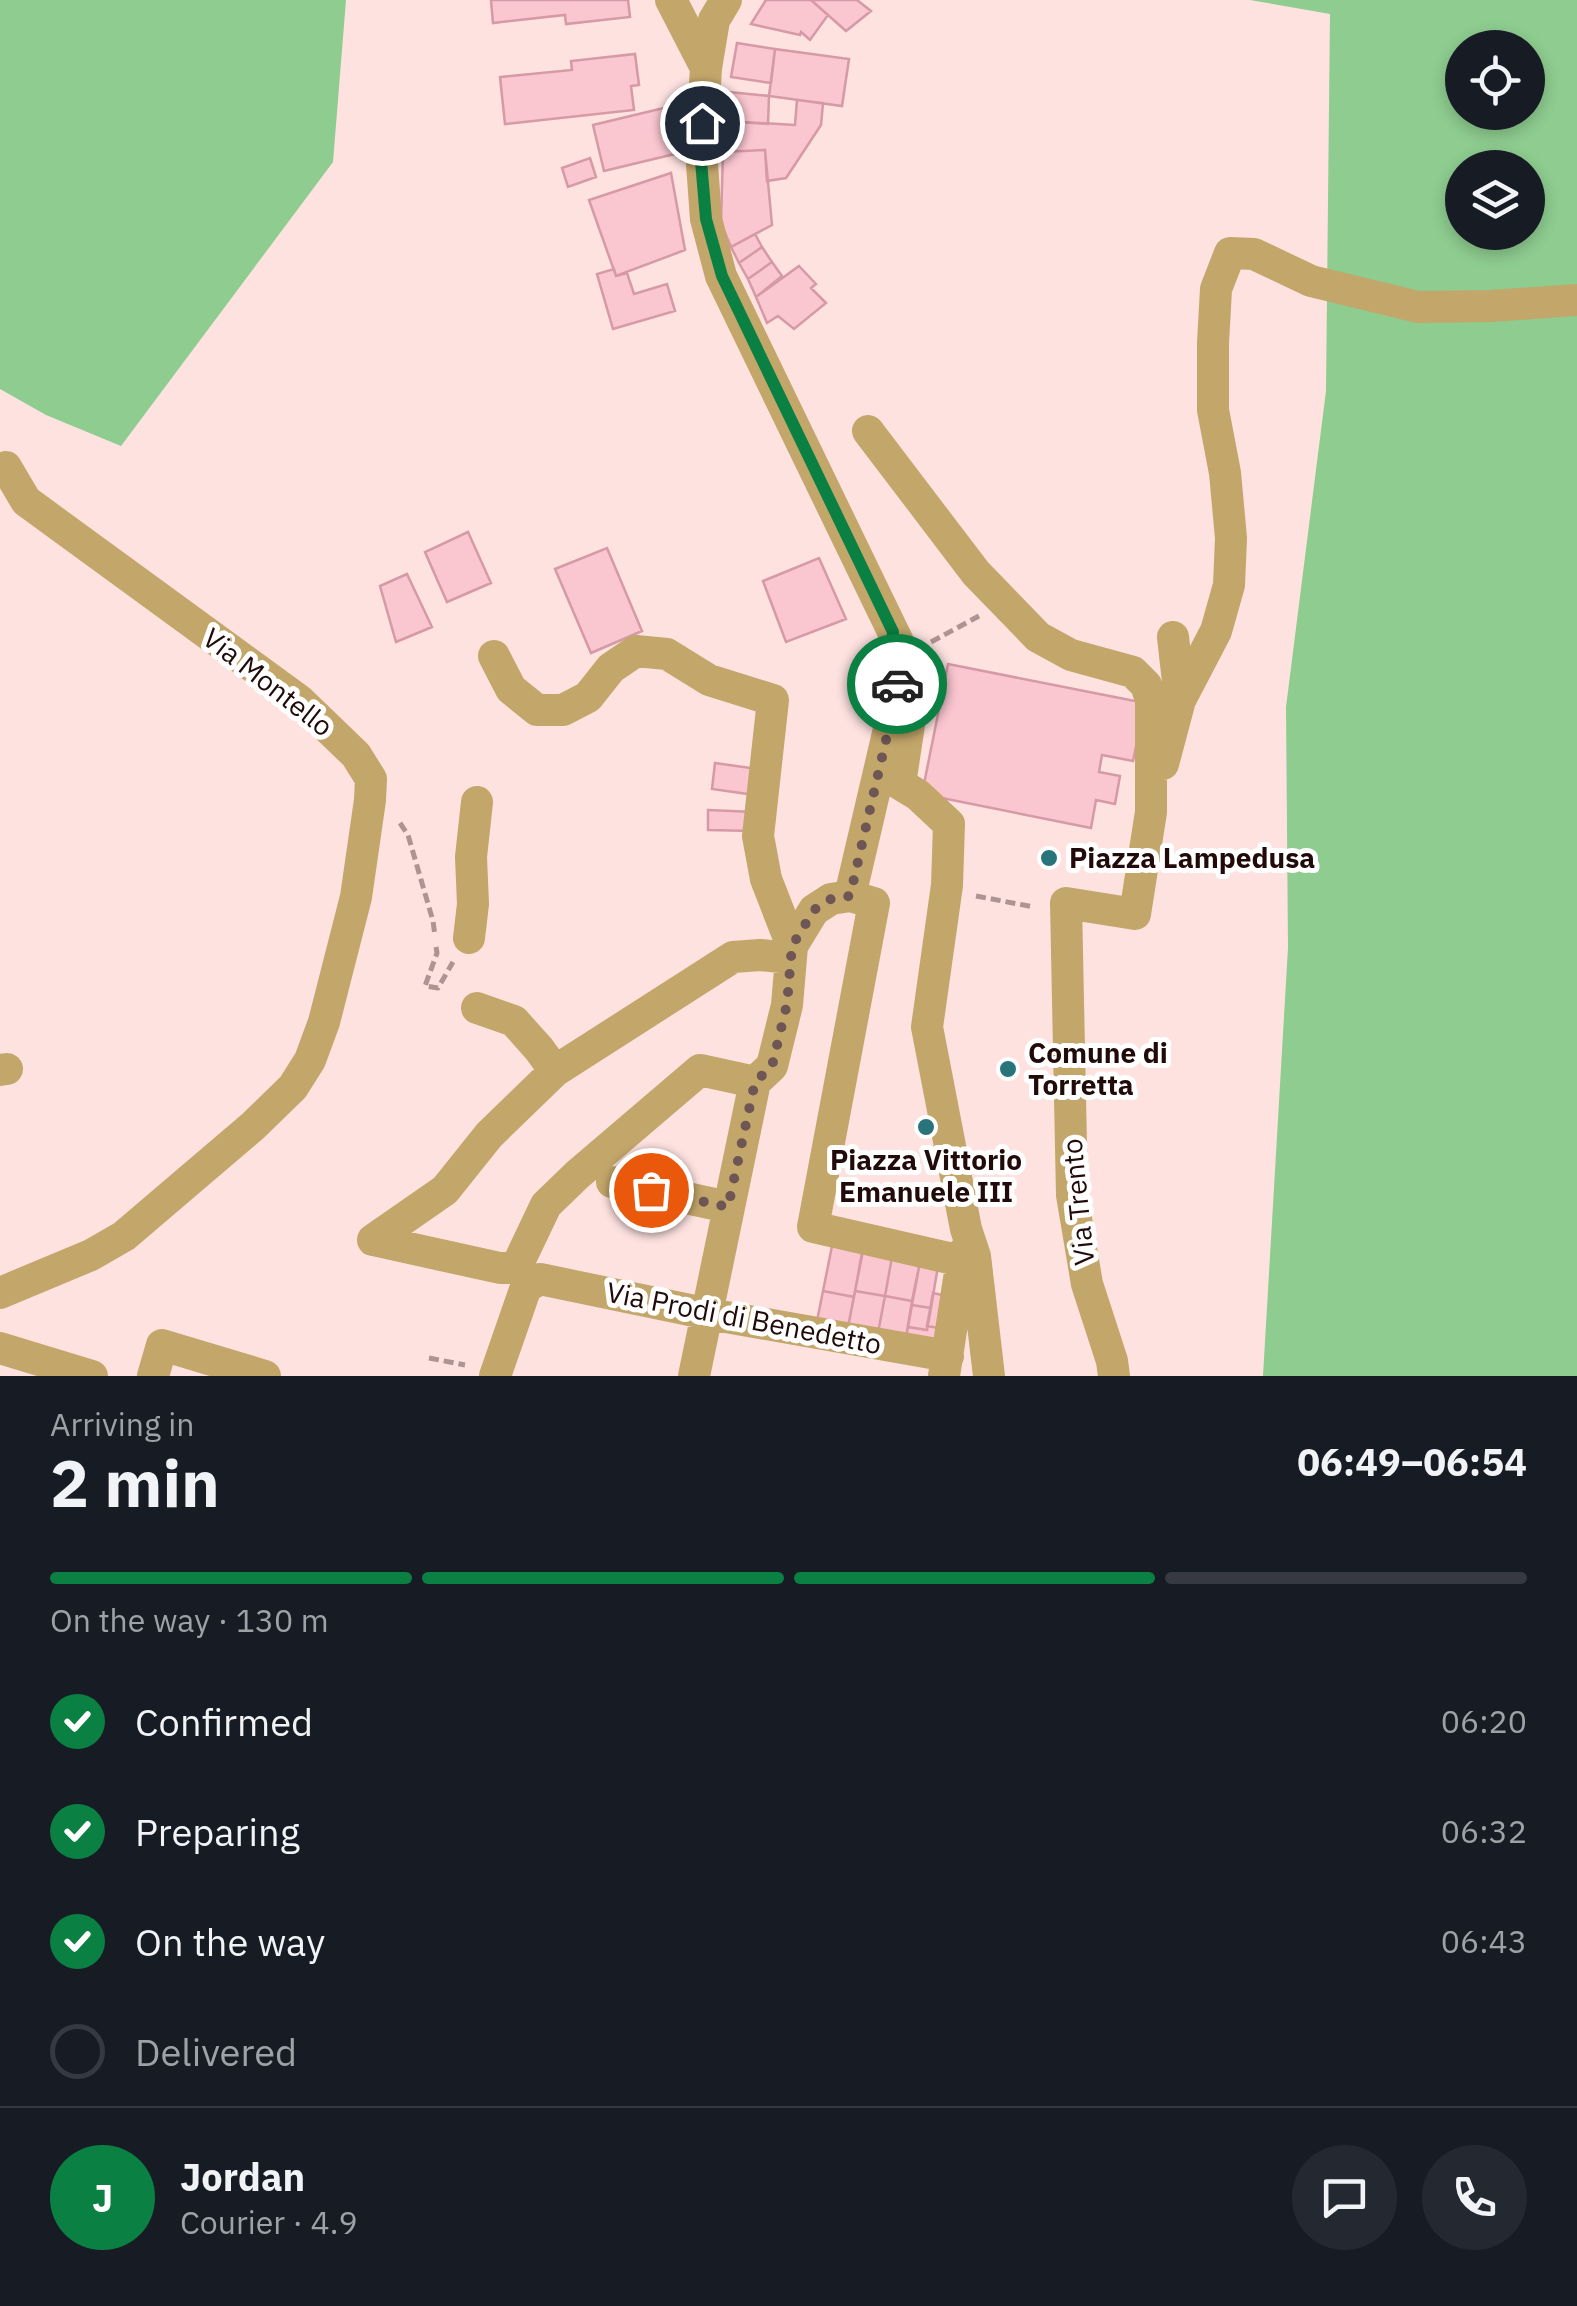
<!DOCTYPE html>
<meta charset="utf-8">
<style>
:root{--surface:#171b24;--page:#242831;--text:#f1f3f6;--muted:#9ea1a6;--line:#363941;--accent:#0b8043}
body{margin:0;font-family:"IBM Plex Sans",sans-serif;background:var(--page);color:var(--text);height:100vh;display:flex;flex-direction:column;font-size:38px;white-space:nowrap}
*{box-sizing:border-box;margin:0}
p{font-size:32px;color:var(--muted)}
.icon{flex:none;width:55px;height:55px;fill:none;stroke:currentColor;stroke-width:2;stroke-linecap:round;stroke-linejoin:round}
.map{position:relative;height:1376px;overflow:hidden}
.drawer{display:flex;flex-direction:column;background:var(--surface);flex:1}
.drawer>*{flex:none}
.fabs{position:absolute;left:1445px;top:30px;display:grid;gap:20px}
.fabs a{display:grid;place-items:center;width:100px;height:100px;border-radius:50%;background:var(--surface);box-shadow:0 5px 15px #0003;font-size:50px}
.pin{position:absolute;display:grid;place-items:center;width:85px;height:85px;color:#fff;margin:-42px;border:5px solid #fff;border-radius:50%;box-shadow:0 2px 10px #0007}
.courier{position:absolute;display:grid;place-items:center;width:100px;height:100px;margin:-50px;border:8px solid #0b8043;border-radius:50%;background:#fff;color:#222;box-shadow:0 2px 12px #0007}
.summary em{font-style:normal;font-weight:700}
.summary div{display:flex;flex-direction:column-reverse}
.summary{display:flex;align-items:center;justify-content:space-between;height:170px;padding:0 50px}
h1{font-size:65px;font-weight:700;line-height:75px}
.bar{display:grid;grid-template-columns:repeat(4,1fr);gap:15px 10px;align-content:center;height:120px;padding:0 50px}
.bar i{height:12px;border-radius:8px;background:var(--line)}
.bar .on{background:var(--accent)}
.bar p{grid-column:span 4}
.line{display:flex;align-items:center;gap:25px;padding:0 50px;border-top:2px solid var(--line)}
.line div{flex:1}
.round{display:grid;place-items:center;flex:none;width:105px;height:105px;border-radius:52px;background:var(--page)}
ol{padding:0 50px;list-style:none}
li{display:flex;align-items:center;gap:30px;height:110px}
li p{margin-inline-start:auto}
li .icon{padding:10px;border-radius:50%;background:var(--accent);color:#fff;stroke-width:4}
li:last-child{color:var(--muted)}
li i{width:55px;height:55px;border:5px solid var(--line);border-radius:50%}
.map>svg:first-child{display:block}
</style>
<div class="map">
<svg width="1577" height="1376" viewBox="0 0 1577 1376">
<rect width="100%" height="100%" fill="#fde2e0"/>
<!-- green -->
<path fill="#8ecc8f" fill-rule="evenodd" d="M 0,0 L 346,0 L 333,162 L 121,446 L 46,415 L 0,389 Z
M 1577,0 L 1577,1376 L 1263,1376 L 1288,948 L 1286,707 L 1326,391 L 1330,14 L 1250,0 ZM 1462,48 L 1528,48 L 1528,112 L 1462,112 ZM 1462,168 L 1528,168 L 1528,232 L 1462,232 Z"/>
<!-- building -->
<path fill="#fac6d0" stroke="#d699a6" stroke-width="2.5" d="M 491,0 L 628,0 L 630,17 L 566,24 L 565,15 L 493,23 Z
M 766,0 L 811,0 L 828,15 L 810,40 L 801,32 L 800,35 L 751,24 Z
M 811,0 L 857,0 L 871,11 L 846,31 Z
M 737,43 L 775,49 L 771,83 L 731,77 Z
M 775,49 L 849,59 L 842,106 L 769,96 Z
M 635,54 L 639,85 L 631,86 L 634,110 L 505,124 L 500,77 L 572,70 L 571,61 Z
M 729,92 L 769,96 L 768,124 L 726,121 Z
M 797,100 L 823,103 L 821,125 L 786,178 L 767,181 L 765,150 L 723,152 L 726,121 L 795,125 Z
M 672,106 L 683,152 L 604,171 L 593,125 Z
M 765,150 L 772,225 L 731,247 L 721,223 L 723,152 Z
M 590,158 L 596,177 L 568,187 L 562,168 Z
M 671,173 L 685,250 L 616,276 L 589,200 Z
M 755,234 L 762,247 L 739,263 L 731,247 Z
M 762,247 L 772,262 L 748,279 L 739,263 Z
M 772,262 L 782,276 L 756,297 L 748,279 Z
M 799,266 L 816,284 L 811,288 L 826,303 L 794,329 L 778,316 L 767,323 L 756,297 Z
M 614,269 L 616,276 L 627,273 L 634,294 L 667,284 L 675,311 L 613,329 L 597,274 Z
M 468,532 L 491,583 L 447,602 L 425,552 Z
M 607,548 L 642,631 L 591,653 L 555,569 Z
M 819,558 L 846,619 L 786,642 L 763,581 Z
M 407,574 L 432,627 L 396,642 L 380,586 Z
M 948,664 L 1145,703 L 1133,761 L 1102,755 L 1099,772 L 1120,776 L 1115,804 L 1096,800 L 1091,828 L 922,794 Z
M 715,763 L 758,769 L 755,795 L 712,789 Z
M 708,810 L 754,812 L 753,831 L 708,830 Z
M 833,1241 L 863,1247 L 854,1297 L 823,1291 Z
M 863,1251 L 892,1257 L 885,1296 L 855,1291 Z
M 892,1257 L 920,1262 L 912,1301 L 885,1296 Z
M 920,1262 L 938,1266 L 931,1308 L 912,1305 Z
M 823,1291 L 854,1297 L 847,1332 L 816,1326 Z
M 855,1291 L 885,1296 L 877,1338 L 847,1332 Z
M 933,1293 L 951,1297 L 945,1329 L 927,1326 Z
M 885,1296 L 912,1301 L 905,1343 L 877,1338 Z
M 912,1305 L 931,1308 L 927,1330 L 908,1327 Z
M 927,1326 L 945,1329 L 941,1350 L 905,1343 L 908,1327 L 927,1330 Z"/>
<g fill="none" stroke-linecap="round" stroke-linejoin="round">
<!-- path -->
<path stroke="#ad9492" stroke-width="5" stroke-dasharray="10 5" stroke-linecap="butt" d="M 931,642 L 979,616
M 400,823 L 408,835 L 433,921 L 435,936
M 976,896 L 1034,907
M 436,947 L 437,953 L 425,986 L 438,988 L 453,962
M 429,1358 L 465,1365"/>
<!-- minor -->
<path stroke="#c3a66a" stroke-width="32" d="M 671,0 L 706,68
M 726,0 L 714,20 L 706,68 L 701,150 L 706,219 L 721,276 L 916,679 L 900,784 L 918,795 L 949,824 L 947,885 L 927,1027 L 966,1229 L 975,1256 L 989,1376
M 868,431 L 976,573 L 1038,637 L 1071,655 L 1133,672 L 1146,685 L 1151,700 L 1151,812 L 1135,914 L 1066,903 L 1072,1195 L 1087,1284 L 1112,1361 L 1114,1376
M 1173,637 L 1180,700
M 494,656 L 511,689 L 537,710 L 563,710 L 588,697 L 611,668 L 636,651 L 667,654 L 709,680 L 773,700 L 758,836 L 766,879 L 792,946
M 1163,764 L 1180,700 L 1216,631 L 1229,585 L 1231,538 L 1225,473 L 1213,410 L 1213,343 L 1216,289 L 1230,253 L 1254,254 L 1311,281 L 1418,307 L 1491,306 L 1577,300
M 850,896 L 889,729
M 469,938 L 473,904 L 471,857 L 477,802
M 477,1008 L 514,1021 L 539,1049 L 555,1071
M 0,1070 L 7,1069
M 612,1182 L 728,1207
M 373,1240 L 445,1190 L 489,1135 L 555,1071 L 733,957 L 760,955 L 791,958
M 373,1240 L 500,1268 L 516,1268 L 546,1205 L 577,1175 L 700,1070 L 755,1082
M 0,1293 L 91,1255 L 124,1236 L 253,1126 L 293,1087 L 310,1060 L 324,1022 L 356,897 L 370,800 L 371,779 L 356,755 L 300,701 L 26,501 L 6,467
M 0,1348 L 92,1376
M 153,1376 L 162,1345 L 265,1376
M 495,1376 L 526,1287 L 540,1279 L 709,1314 L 948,1356
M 694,1376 L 755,1082 L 772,1066 L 787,1005 L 792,946 L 814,910 L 831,899 L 850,896 L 874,903 L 813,1227 L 962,1261
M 944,1376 L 963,1253"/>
</g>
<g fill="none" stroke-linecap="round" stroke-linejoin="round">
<!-- done -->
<path stroke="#6e5655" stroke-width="10" stroke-dasharray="0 18" d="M 651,1190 L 728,1207 L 755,1082 L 772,1066 L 787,1004 L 792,946 L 814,910 L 831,899 L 850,896 L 898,688 L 897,684"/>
<!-- route -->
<path stroke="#0b8043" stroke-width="12" d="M 702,123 L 700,150 L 706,219 L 722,276 L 893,632 L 890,665 L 897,684"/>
</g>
<!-- markers -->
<g fill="#29737a" stroke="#fff" stroke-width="4">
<circle cx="1049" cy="858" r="10"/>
<circle cx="1008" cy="1069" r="10"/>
<circle cx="926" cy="1127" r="10"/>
</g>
<g text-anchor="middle" stroke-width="10" stroke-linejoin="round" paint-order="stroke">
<!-- street labels -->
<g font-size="28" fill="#210b0a" stroke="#fff">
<text transform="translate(268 682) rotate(38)" y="10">Via Montello</text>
<text transform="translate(1078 1202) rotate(-96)" y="10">Via Trento</text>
<text transform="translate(744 1318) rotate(11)" y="10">Via Prodi di Benedetto</text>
</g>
<!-- poi labels -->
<g font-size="28" font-weight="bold" fill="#210b0a" stroke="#fff" text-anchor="start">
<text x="1069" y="868">Piazza Lampedusa</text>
<text x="1028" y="1063">Comune di<tspan x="1028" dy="32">Torretta</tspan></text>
<text x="926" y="1170" text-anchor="middle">Piazza Vittorio<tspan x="926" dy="32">Emanuele III</tspan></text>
</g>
</g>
</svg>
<div class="fabs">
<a><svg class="icon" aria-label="locate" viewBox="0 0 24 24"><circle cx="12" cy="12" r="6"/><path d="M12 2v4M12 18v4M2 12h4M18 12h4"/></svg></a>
<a><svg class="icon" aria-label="layers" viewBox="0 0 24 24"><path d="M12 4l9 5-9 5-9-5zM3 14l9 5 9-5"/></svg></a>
</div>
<div class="pin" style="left:651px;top:1190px;background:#ea580c"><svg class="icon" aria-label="bag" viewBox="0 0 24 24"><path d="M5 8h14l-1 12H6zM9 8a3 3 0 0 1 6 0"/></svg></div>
<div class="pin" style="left:702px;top:123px;background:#1f2937"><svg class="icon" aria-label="home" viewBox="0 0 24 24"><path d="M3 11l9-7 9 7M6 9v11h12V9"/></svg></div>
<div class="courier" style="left:897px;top:684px"><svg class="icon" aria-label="car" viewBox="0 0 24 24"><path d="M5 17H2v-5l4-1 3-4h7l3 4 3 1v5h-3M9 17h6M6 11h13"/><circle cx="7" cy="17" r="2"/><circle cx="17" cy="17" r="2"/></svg></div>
</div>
<section class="drawer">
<div class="summary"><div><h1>2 min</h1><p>Arriving in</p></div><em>06:49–06:54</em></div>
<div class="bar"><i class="on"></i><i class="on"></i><i class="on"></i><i></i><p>On the way · 130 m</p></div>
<ol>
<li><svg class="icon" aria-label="check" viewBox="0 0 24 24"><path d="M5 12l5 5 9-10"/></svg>Confirmed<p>06:20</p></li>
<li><svg class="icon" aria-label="check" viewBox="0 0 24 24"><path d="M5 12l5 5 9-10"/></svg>Preparing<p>06:32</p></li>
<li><svg class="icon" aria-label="check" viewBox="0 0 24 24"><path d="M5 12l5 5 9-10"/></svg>On the way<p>06:43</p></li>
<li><i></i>Delivered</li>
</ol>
<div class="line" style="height:180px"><b class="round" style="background:var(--accent);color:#fff">J</b><div><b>Jordan</b><p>Courier · 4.9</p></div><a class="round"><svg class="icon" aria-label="chat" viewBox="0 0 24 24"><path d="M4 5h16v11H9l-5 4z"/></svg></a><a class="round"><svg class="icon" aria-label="phone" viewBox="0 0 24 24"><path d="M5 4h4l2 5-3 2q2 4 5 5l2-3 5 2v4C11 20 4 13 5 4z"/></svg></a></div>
</section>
